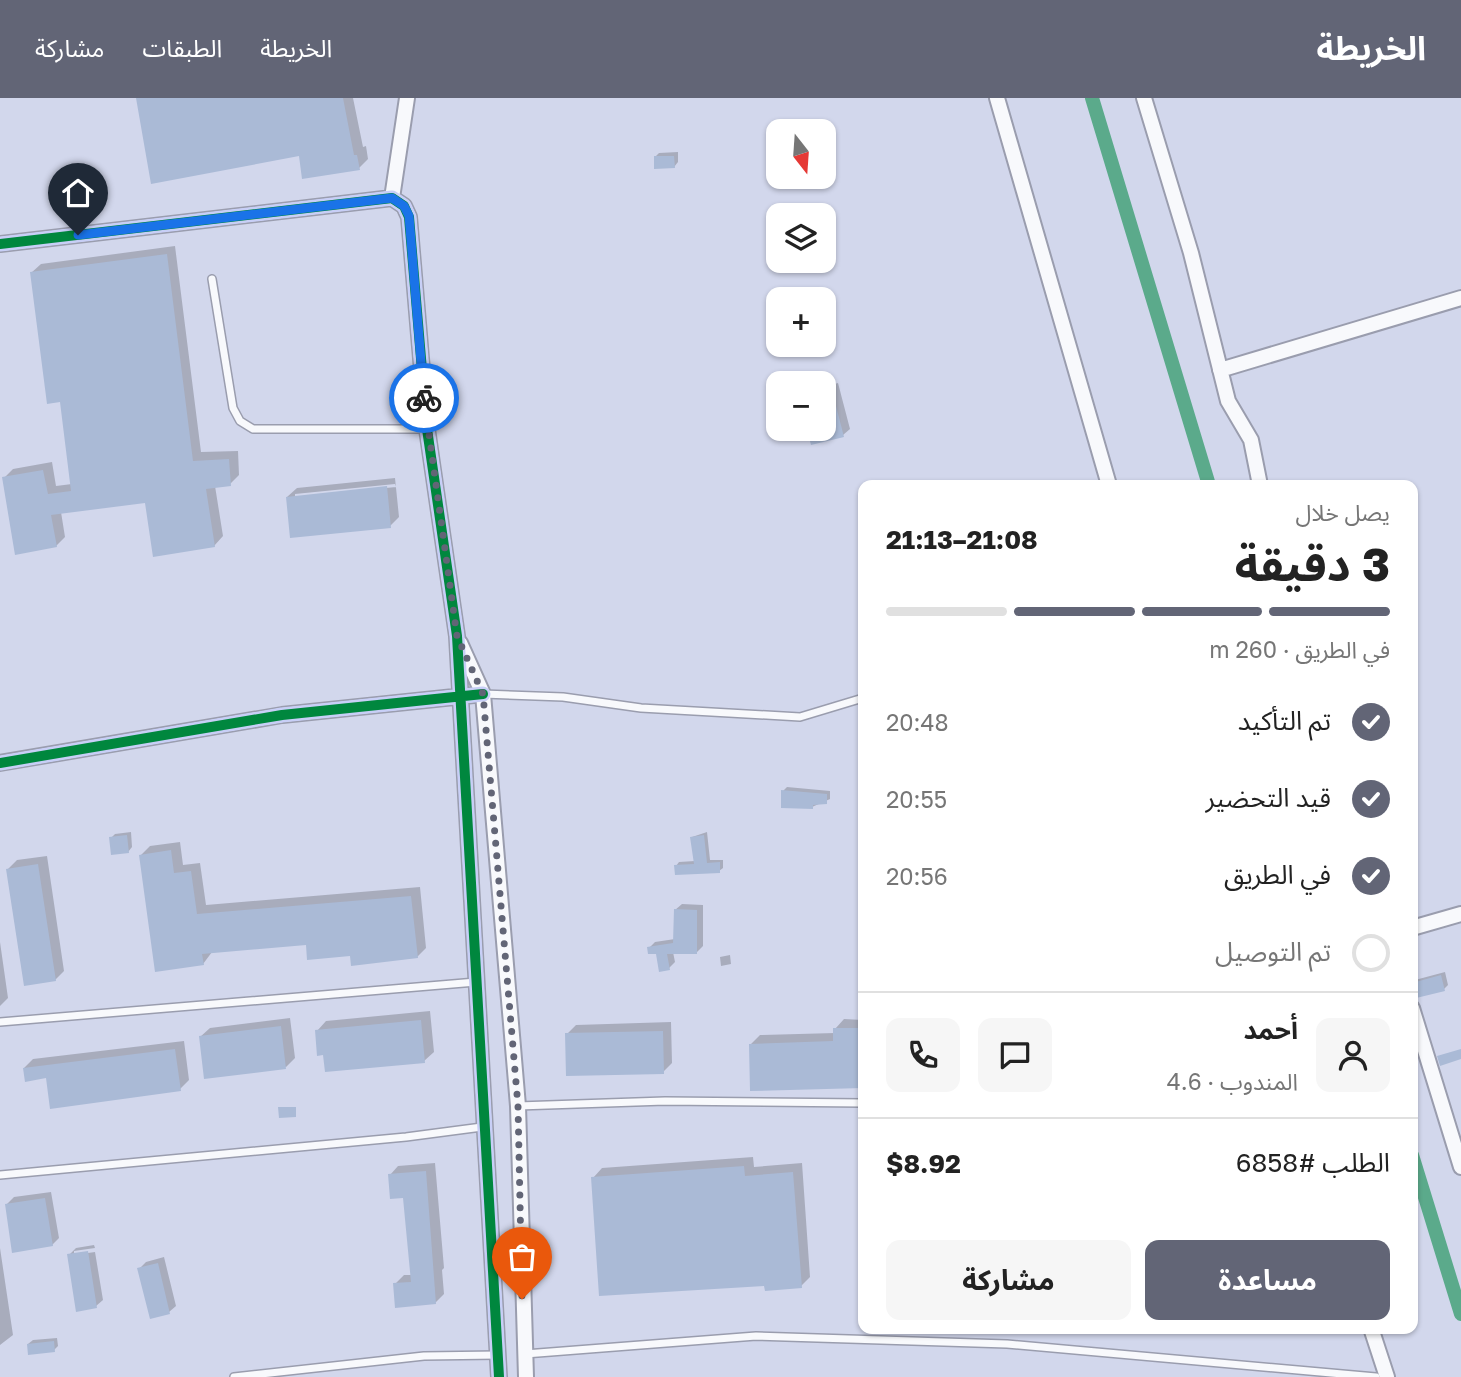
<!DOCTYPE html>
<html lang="ar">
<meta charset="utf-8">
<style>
:root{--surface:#fff;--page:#f6f6f6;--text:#222;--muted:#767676;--line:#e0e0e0;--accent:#626576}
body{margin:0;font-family:"Golos Text","Noto Sans Arabic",sans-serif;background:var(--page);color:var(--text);direction:rtl;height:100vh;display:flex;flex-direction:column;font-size:26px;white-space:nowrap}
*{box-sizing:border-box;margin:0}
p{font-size:23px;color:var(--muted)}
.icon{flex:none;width:38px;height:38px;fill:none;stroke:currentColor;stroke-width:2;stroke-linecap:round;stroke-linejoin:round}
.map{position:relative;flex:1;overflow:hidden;direction:ltr}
.drawer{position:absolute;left:858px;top:382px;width:560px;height:854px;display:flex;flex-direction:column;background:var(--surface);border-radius:14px;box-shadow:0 2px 5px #0004;direction:rtl}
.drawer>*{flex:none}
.needle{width:46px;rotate:163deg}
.controls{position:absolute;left:766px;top:21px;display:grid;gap:14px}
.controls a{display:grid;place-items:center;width:70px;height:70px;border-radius:14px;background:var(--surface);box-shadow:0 2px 5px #0004;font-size:35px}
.pin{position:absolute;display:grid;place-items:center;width:60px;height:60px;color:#fff;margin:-72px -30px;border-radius:50% 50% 50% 0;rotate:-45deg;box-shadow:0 0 7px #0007}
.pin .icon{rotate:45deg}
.courier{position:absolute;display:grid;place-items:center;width:70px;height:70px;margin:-35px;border:5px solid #1a73e8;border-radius:50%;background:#fff;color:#222;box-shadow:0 2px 9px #0007}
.overview em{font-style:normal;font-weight:700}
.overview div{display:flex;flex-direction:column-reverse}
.overview{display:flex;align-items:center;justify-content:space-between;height:119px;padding:0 28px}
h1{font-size:46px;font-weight:700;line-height:52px}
.bar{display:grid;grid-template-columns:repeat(4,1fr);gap:10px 7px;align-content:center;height:84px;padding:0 28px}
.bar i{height:9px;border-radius:5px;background:var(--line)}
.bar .on{background:var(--accent)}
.bar p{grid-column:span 4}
.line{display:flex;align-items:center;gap:18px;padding:0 28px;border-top:2px solid var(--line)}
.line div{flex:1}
.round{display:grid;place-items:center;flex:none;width:74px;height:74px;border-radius:14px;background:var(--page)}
ol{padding:0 28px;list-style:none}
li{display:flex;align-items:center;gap:21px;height:77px}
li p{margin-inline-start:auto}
li .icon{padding:7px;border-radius:50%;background:var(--accent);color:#fff;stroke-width:4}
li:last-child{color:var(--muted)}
li i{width:38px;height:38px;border:4px solid var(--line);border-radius:50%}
.button{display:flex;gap:14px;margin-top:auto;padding:14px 28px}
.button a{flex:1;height:80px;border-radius:14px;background:var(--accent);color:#fff;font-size:28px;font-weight:700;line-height:80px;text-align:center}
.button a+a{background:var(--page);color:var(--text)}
header{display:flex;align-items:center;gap:42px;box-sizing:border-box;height:98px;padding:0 35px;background:var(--accent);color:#fff}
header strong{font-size:33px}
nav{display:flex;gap:38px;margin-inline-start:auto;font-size:24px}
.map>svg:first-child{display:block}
</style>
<header>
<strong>الخريطة</strong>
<nav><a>الخريطة</a><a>الطبقات</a><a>مشاركة</a></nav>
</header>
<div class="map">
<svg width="1461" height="1279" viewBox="0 0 1461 1279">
<rect width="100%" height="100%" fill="#d2d7ec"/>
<!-- shadow -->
<path fill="#0003" fill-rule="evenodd" d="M 137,0 L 353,0 L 363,49 L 366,48 L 368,61 L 359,70 L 300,56 Z
M 678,54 L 678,64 L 674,69 L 655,59 L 659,55 Z
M 175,148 L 201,354 L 238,353 L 239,377 L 230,386 L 215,388 L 223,438 L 214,448 L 147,403 L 61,414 L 65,439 L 56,448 L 4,380 L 13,371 L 52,364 L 56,388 L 72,386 L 61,302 L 31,175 L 41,166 Z
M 838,285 L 850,331 L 843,337 L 813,345 L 809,331 L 824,331 L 824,289 Z
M 395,380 L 399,419 L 390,428 L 287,399 L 297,390 ZM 395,386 L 396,389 L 295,399 L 295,396 Z
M 787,689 L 830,693 L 830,701 L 812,709 L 783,693 Z
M 131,734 L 132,749 L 128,754 L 111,740 L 115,736 Z
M 707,734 L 710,762 L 723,762 L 723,770 L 719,773 L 676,768 L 679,764 L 695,763 L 692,739 Z
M 180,744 L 183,767 L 200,765 L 206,807 L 420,789 L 426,850 L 417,859 L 352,856 L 307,845 L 212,854 L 203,866 L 141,757 L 150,748 Z
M 47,758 L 64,873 L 55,882 L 8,771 L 17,762 Z
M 682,806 L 703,807 L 703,848 L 697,854 L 673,854 L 675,864 L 669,870 L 658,854 L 649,850 L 655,844 L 675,841 L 675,812 Z
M 0,844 L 8,900 L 0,908 Z
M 730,857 L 731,866 L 721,868 L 720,859 Z
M 1445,874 L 1448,887 L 1444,891 L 1412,893 L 1415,882 Z
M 430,913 L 434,954 L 424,963 L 325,955 L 317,933 L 326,923 Z
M 290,920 L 295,960 L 286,969 L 200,939 L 210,930 Z
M 844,921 L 863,922 L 863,988 L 751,946 L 760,937 L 835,935 L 835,931 Z
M 671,924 L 672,965 L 663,974 L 567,936 L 576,927 Z
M 184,943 L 189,982 L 180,991 L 48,978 L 24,970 L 33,961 Z
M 753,1059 L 754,1069 L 802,1065 L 810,1179 L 801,1188 L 766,1186 L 593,1080 L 602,1070 Z
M 435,1065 L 444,1170 L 442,1172 L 444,1196 L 435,1205 L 395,1186 L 404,1177 L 412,1177 L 405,1098 L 390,1077 L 398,1068 Z
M 51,1094 L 59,1140 L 52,1147 L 7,1106 L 14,1099 Z
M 94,1147 L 95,1150 L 74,1153 L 74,1157 L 95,1154 L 103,1202 L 96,1208 L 69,1157 L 76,1150 Z
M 0,1150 L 13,1237 L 0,1247 Z
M 164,1159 L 176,1208 L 169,1214 L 139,1171 L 146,1164 Z
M 57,1240 L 58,1248 L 54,1252 L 28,1246 L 33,1242 Z"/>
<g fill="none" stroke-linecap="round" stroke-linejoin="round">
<!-- canal -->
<path stroke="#5baa8b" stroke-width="14" d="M 1092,0 L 1209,387
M 1412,1057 L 1461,1216"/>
</g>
<!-- building -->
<path fill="#aabad6" d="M 136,0 L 343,0 L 354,57 L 357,57 L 360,72 L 302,81 L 299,58 L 151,86 Z
M 654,58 L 674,58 L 675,70 L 654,71 Z
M 167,156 L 193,363 L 229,361 L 231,388 L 206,391 L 215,449 L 153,459 L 145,405 L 51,417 L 57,449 L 15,457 L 2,379 L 43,372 L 48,396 L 71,393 L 60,304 L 47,306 L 30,174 Z
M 828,277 L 844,339 L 811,347 L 807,331 L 824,331 L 824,278 Z
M 387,388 L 391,430 L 290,440 L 286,399 Z
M 781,692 L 827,696 L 827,706 L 813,707 L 813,711 L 781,710 Z
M 127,737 L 129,755 L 111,757 L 109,739 Z
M 704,737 L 707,765 L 720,764 L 720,775 L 675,777 L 674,767 L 694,766 L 690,739 Z
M 171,752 L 174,775 L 191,773 L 197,816 L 411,798 L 418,860 L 351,868 L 350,858 L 307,862 L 306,847 L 202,856 L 204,867 L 155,874 L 139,757 Z
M 38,766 L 56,883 L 24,888 L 6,771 Z
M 674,811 L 697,812 L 697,856 L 667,856 L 670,872 L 659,874 L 656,856 L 648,856 L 647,849 L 673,845 Z
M 1441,877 L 1445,893 L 1412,901 L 1412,885 Z
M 421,922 L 425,965 L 325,974 L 323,957 L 317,958 L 315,932 Z
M 281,928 L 286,971 L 204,981 L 199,938 Z
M 833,930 L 860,930 L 863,990 L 750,993 L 749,946 L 833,943 Z
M 663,933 L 664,976 L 566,978 L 565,935 Z
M 175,951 L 181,993 L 50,1011 L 46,980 L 25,984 L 23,970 Z
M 1461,951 L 1461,961 L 1440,968 L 1437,958 Z
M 278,1009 L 296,1009 L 296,1019 L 279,1020 Z
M 744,1068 L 745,1078 L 793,1074 L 802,1190 L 765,1193 L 764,1188 L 599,1198 L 591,1079 Z
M 426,1073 L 436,1206 L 395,1210 L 393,1185 L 411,1184 L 403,1100 L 390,1101 L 388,1076 Z
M 45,1100 L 53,1148 L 12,1155 L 5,1106 Z
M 88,1153 L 97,1210 L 76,1214 L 67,1156 Z
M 158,1165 L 170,1216 L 150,1221 L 137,1170 Z
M 54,1243 L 55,1254 L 28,1257 L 27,1246 Z"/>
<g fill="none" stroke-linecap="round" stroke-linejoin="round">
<defs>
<path id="service" d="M 212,181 L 233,310 L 240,323 L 253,331 L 427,331
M 483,596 L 563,599 L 641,610 L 800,619 L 863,600
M 0,924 L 476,884
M 518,1008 L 665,1003 L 863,1005
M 0,1077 L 406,1039 L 482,1029
M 525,1256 L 756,1238 L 1007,1246 L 1376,1279
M 234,1279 L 424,1258 L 498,1257"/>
<path id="minor" d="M 997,0 L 1109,387
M 1144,0 L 1191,155 L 1228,303 L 1251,342 L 1260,387
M 392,100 L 407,0
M 0,146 L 392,100 L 404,108 L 409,119 L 427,331 L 457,538 L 499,1279
M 1220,272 L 1461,200
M 460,545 L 483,596 L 518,1008 L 526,1279
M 0,665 L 282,617 L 483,596
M 1412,830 L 1461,816
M 1412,910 L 1461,1069
M 1371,1230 L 1387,1279"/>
</defs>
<!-- service casing -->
<use href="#service" stroke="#9a9dae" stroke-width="10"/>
<!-- minor casing -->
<use href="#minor" stroke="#9a9dae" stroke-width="18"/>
<!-- service -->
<use href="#service" stroke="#f8f9fc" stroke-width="7"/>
<!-- minor -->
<use href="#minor" stroke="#f8f9fc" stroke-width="14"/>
<defs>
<path id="cycleway" d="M 0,146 L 392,100 L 404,108 L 409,119 L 427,331 L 457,538 L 499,1279
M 0,665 L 282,617 L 483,596"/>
</defs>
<!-- cycleway casing -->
<use href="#cycleway" stroke="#c8cff7" stroke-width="15"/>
<!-- cycleway -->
<use href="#cycleway" stroke="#00873e" stroke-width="10"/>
</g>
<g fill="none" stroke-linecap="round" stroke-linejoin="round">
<!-- done -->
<path stroke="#626576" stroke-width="7" stroke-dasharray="0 12.6" d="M 424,300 L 457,538 L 483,596 L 518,1008 L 522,1201"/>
<!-- route -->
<path stroke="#1a73e8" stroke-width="9" d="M 78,137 L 392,100 L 404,108 L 409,118 L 424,300"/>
</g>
</svg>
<div class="controls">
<a><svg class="needle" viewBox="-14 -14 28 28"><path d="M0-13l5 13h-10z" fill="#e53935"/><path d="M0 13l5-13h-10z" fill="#767676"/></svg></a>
<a><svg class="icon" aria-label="layers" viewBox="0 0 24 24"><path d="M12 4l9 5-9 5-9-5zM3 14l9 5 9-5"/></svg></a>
<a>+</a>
<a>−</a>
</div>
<div class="pin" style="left:522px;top:1201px;background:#ea580c"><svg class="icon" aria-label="bag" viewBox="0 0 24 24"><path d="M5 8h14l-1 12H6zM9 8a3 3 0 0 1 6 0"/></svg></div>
<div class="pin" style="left:78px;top:137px;background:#1f2937"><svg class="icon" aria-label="home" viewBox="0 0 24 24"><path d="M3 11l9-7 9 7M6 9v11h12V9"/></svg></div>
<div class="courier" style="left:424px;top:300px"><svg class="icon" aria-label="bike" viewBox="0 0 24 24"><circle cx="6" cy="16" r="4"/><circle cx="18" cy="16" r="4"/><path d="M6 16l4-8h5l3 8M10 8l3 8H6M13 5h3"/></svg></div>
<section class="drawer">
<div class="overview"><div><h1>3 دقيقة</h1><p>يصل خلال</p></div><em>21:08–21:13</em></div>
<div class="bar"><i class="on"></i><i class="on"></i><i class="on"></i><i></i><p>في الطريق · 260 m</p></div>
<ol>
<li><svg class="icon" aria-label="check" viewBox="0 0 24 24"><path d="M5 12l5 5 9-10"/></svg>تم التأكيد<p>20:48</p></li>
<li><svg class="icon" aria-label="check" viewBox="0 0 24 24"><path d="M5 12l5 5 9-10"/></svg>قيد التحضير<p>20:55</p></li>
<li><svg class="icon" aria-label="check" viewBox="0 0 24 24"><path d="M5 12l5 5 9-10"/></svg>في الطريق<p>20:56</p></li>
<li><i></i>تم التوصيل</li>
</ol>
<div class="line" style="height:126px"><a class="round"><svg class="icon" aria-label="person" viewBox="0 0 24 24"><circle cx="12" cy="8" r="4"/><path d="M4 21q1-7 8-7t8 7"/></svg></a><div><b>أحمد</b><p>المندوب · 4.6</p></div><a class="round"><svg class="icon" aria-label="chat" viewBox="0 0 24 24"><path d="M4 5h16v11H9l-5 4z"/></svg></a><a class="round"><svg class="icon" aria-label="phone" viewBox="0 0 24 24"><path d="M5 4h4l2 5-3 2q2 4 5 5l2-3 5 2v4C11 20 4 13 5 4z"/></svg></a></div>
<div class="line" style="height:91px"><div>الطلب #6858</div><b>$8.92</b></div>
<div class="button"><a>مساعدة</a><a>مشاركة</a></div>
</section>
</div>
